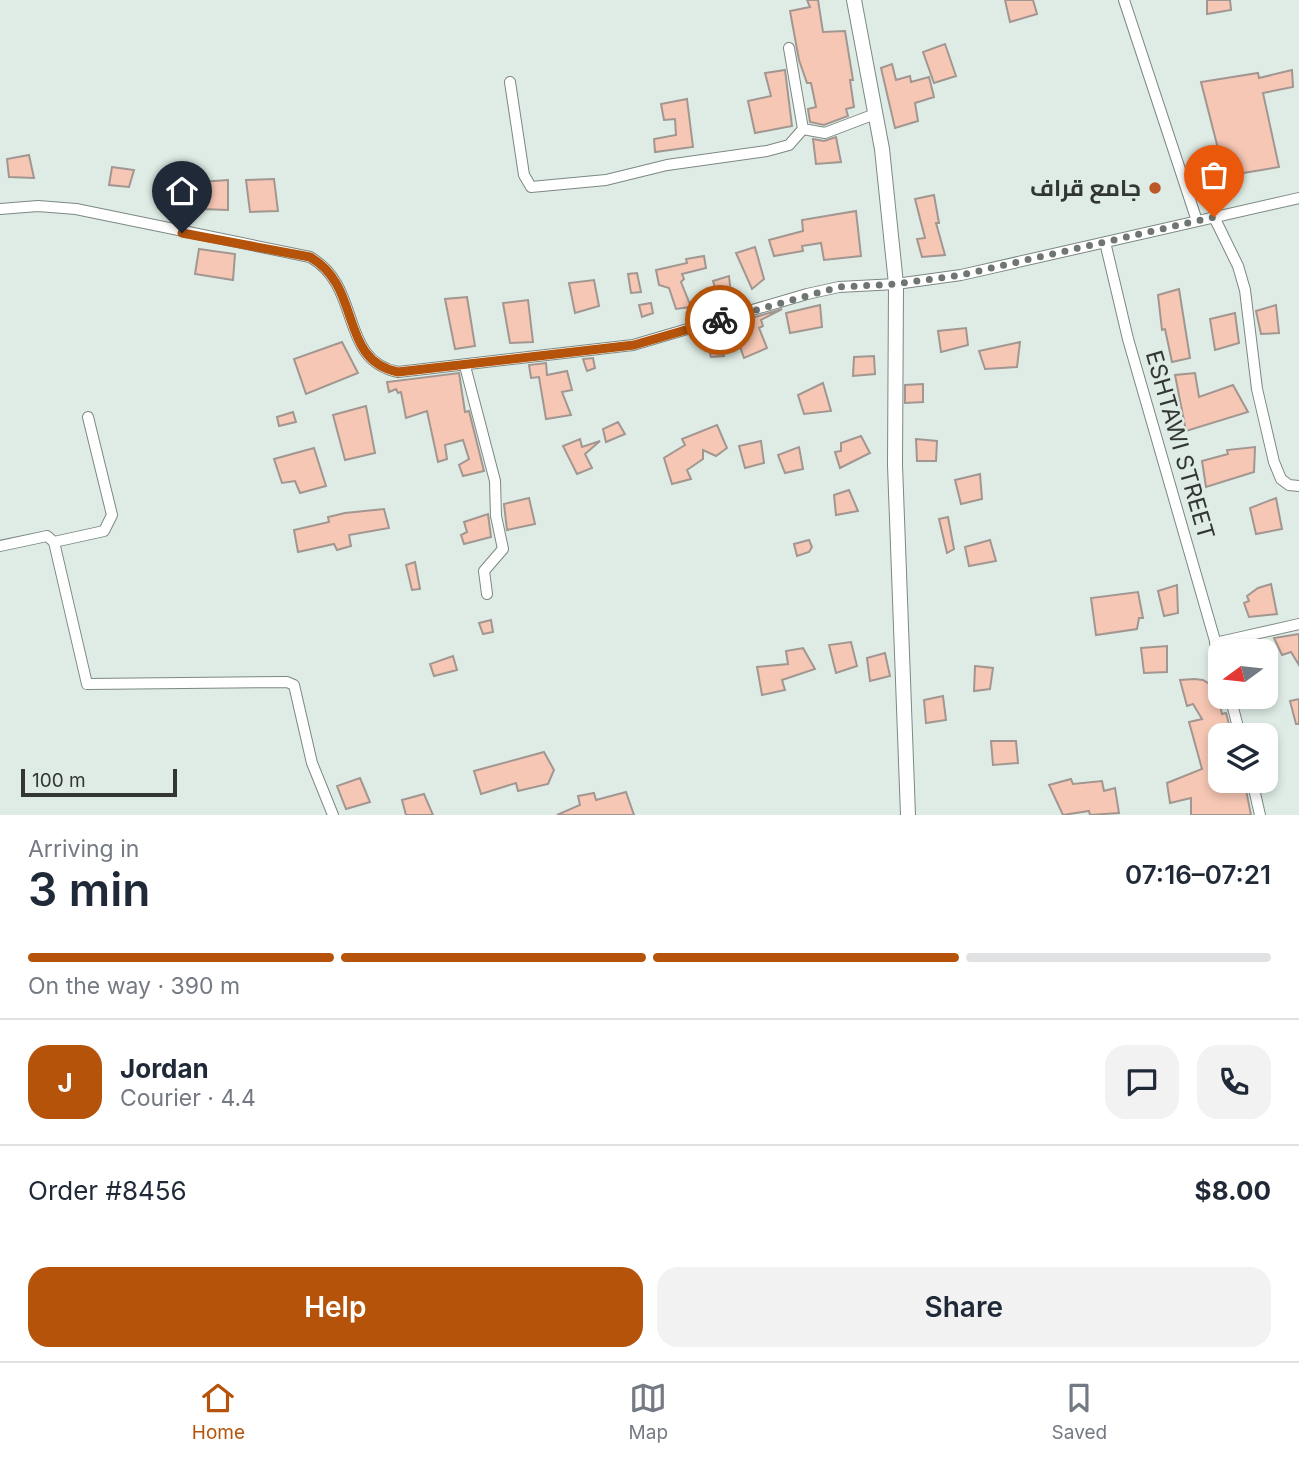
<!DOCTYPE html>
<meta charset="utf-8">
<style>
:root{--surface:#fff;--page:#f2f2f3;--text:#1f2937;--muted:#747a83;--line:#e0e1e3;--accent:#b45309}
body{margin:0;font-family:Inter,Cairo,sans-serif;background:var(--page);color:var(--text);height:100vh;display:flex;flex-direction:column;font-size:26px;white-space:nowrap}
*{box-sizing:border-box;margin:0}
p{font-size:23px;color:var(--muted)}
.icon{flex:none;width:38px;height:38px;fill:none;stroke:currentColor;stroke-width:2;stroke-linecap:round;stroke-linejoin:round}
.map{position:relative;height:815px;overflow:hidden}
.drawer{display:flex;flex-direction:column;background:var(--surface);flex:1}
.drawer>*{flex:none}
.needle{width:46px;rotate:255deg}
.tools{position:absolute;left:1208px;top:639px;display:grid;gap:14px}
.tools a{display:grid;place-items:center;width:70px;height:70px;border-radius:14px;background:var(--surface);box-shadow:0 4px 10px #0003;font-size:35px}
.scale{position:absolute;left:21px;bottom:18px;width:156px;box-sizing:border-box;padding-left:7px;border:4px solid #323734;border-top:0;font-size:19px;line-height:24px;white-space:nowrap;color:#323734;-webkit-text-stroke:5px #dfece5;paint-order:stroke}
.pin{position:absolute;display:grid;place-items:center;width:60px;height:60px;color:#fff;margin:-72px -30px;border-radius:50% 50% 50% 0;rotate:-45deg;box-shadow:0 0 7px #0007}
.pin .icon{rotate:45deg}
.courier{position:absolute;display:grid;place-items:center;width:70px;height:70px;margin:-35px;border:5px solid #b45309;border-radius:50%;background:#fff;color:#222;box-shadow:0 2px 9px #0007}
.head em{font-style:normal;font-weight:600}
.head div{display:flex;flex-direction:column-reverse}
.head{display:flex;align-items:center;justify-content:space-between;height:119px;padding:0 28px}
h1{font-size:46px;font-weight:600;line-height:52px}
.bar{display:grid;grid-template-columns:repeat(4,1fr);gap:10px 7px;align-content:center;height:84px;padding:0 28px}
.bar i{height:9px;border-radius:5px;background:var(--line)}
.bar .on{background:var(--accent)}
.bar p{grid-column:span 4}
.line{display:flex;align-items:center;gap:18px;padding:0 28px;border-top:2px solid var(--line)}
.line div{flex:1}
.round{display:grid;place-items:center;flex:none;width:74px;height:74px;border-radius:21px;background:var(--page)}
.primary-button{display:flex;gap:14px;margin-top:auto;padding:14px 28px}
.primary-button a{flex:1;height:80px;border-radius:21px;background:var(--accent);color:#fff;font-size:28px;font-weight:600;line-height:80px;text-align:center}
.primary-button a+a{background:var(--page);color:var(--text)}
.tab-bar{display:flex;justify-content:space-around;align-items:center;height:98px;border-top:2px solid var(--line);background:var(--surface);font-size:19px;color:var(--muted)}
.tab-bar a{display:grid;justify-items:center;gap:4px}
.tab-bar .on{color:var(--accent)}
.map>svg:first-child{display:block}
</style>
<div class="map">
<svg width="1299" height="815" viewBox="0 0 1299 815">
<rect width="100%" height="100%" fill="#dfece5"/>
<!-- building -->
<path fill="#f6c7b4" stroke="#a29691" stroke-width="2" d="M 807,0 L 818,0 L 823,32 L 845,31 L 853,80 L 850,80 L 854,107 L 846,109 L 848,116 L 824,125 L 810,122 L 808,109 L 816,107 L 811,83 L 807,83 L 799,60 L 790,11 L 810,7 Z
M 1005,0 L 1033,0 L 1037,14 L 1010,22 Z
M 1207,0 L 1230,0 L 1231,10 L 1207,14 Z
M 945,44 L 956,76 L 934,83 L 923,52 Z
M 892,64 L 896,80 L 910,76 L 911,82 L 929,77 L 934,97 L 915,103 L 918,121 L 895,128 L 881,68 Z
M 785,70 L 792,126 L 755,133 L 748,101 L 771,96 L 765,73 Z
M 1292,70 L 1293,87 L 1263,93 L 1279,167 L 1225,176 L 1201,82 L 1258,73 L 1259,78 Z
M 687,99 L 693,147 L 655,152 L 654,139 L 676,135 L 675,119 L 664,120 L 661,104 Z
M 836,137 L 841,162 L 816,164 L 813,139 L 824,141 Z
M 29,155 L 34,178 L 9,177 L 7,159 Z
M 112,167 L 134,170 L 129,187 L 109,185 Z
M 274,179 L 278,211 L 250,212 L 246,180 Z
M 228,180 L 228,210 L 201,209 L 200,182 Z
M 934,195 L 939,223 L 936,223 L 945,255 L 922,257 L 917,239 L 925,238 L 915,199 Z
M 856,211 L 861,256 L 824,260 L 821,243 L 802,246 L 803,251 L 774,256 L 769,240 L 803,231 L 802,220 Z
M 755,247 L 764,279 L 752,289 L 736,253 Z
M 199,249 L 235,254 L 233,280 L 195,274 Z
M 704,256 L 706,268 L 682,274 L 684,279 L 681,282 L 691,307 L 676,309 L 669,288 L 659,285 L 656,270 L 687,263 L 686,259 Z
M 637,273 L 641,292 L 631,293 L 628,274 Z
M 729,276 L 731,294 L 718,297 L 713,281 Z
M 594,280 L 599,306 L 575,313 L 569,283 Z
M 1179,289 L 1190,358 L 1172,362 L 1165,329 L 1162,330 L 1158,295 Z
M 467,297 L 475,346 L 455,349 L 445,299 Z
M 528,300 L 533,342 L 510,343 L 503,303 Z
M 651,303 L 653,313 L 642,317 L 639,305 Z
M 820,305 L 822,327 L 790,333 L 786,313 Z
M 1276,305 L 1279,333 L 1261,334 L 1256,311 Z
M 782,309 L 761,320 L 763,326 L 759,328 L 767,348 L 744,358 L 732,324 Z
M 1235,313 L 1239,343 L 1215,350 L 1210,319 Z
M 966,328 L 968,345 L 941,352 L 938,331 Z
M 720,341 L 724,356 L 711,357 L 707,343 Z
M 342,342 L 358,373 L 306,394 L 294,359 Z
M 1020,342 L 1017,367 L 985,369 L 979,351 Z
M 874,356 L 875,374 L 853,376 L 854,357 Z
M 593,358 L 595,368 L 587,371 L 583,359 Z
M 546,363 L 547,375 L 567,371 L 572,390 L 562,392 L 571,415 L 546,419 L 539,377 L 531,378 L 529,365 Z
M 459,373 L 465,412 L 469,411 L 484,471 L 463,476 L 459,465 L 469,459 L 463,440 L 445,445 L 447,459 L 438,462 L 427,411 L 406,418 L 401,392 L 398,393 L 396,389 L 389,392 L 387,382 Z
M 1195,373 L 1199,397 L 1233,385 L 1248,412 L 1186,431 L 1175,375 Z
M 823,383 L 831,411 L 804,414 L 798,395 Z
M 923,384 L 923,402 L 905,403 L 905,385 Z
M 366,406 L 375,453 L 345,460 L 333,415 Z
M 293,412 L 296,422 L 279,426 L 277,417 Z
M 618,422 L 625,434 L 606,442 L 603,429 Z
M 717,425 L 727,448 L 716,456 L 703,450 L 703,459 L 687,470 L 691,479 L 672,484 L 664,458 L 685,445 L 682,439 Z
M 861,436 L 870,453 L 840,468 L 835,452 L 841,451 L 841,443 Z
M 580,439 L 582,447 L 600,441 L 585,454 L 592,468 L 577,474 L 563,446 Z
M 916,439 L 937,441 L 936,461 L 917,461 Z
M 761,441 L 764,463 L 745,468 L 739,446 Z
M 799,447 L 803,469 L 785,473 L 778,455 Z
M 1255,447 L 1254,472 L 1206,487 L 1202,461 L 1228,454 L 1227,450 Z
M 314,448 L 326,486 L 300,493 L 295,481 L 282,483 L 274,459 Z
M 980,474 L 982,499 L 961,504 L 955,480 Z
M 849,490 L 858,511 L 836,515 L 834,495 Z
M 529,498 L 535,524 L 507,530 L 504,504 Z
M 1276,498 L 1282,529 L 1256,534 L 1250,508 Z
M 384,509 L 389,528 L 349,535 L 351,546 L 337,550 L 334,544 L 298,552 L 294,530 L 329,522 L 328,517 L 345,513 Z
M 488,514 L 491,537 L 464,544 L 461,535 L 467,532 L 464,522 Z
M 948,517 L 954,549 L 947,553 L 939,519 Z
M 809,540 L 812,547 L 809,552 L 797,556 L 794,544 Z
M 990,540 L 996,561 L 969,566 L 965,547 Z
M 415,562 L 420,589 L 412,590 L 406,565 Z
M 1271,584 L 1277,614 L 1249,617 L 1244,603 L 1249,601 L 1247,596 L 1258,588 Z
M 1177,585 L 1178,613 L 1164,616 L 1158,591 Z
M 1138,592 L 1143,618 L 1139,618 L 1137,629 L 1096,635 L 1091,598 Z
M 491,620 L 493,632 L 483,634 L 479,623 Z
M 1299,634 L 1299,665 L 1291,652 L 1282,655 L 1274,638 Z
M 851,642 L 857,666 L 836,673 L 829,645 Z
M 1167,646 L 1167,672 L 1144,673 L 1141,648 Z
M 803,648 L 815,669 L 782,680 L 785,690 L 762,695 L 757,667 L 788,664 L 786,651 Z
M 885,653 L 890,676 L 870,681 L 867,658 Z
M 453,656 L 457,670 L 434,676 L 430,664 Z
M 975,666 L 993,668 L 990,689 L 974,691 Z
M 1194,679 L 1203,680 L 1216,688 L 1222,714 L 1226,713 L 1232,735 L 1220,735 L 1220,780 L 1244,780 L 1251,815 L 1191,815 L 1191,798 L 1170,803 L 1167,783 L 1202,769 L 1189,722 L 1202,719 L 1193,704 L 1187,706 L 1180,680 Z
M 943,696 L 946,720 L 926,723 L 924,700 Z
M 1299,699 L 1299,724 L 1296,724 L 1290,701 Z
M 991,741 L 1016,741 L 1018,763 L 993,765 Z
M 544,752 L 554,770 L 548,784 L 518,791 L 516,783 L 481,794 L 474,771 Z
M 360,778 L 370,802 L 346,809 L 337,786 Z
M 1071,779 L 1073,784 L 1102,781 L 1104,791 L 1115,788 L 1119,813 L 1090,815 L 1089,811 L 1063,815 L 1049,785 Z
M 626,792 L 634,815 L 557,815 L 580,805 L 578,796 L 594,793 L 596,800 Z
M 424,794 L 433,815 L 406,815 L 402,800 Z"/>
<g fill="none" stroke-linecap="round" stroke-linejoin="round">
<defs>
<path id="street" d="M 1124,0 L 1197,221
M 789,48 L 803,129
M 510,82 L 524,175 L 531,187 L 606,180 L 667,165 L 767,151 L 789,145 L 803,129 L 825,133 L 875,114
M 0,209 L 38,206 L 76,209 L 310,257 C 363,287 338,360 398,372 L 633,345 L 807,294 L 839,287 L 896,284 L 961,275 L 1299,198
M 1214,217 L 1238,266 L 1245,290 L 1257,389 L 1274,462 L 1281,479 L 1289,485 L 1299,486
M 1105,242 L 1128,339 L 1220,658
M 465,366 L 495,481 L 496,516 L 503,549 L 484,571 L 487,594
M 54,542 L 104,531 L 112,515 L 88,417
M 0,546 L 47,536 L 54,542 L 87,684 L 287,682 L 294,685 L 312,763 L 333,815
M 1215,643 L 1299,624
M 1230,696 L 1240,735
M 1252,780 L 1260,815"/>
<path id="secondary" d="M 854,0 L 882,149 L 896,284 L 895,465 L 908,815"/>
</defs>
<!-- street casing -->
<use href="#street" stroke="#7c8882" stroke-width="12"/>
<!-- secondary casing -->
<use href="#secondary" stroke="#7c8882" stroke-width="16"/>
<!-- street -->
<use href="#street" stroke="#fff" stroke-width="10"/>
<!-- secondary -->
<use href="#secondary" stroke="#fff" stroke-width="14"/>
</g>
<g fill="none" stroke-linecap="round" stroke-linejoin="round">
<!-- done -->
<path stroke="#6f7672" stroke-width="7" stroke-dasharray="0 12.6" d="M 720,320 L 839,287 L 896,284 L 961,275 L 1214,217"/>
<!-- route -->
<path stroke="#b45309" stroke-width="9" d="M 182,233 L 310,257 C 363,287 338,360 398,372 L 634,345 L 720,320"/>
</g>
<!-- markers -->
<circle fill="#bc5727" stroke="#dfece5" stroke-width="2.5" cx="1155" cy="188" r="7"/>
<g text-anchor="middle" stroke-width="5" stroke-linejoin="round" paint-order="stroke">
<!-- poi labels -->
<g font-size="23" font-weight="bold" fill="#323734" stroke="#dfece5" text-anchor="end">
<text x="1141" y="196">جامع قراف</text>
</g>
<!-- street labels -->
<g font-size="23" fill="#323734" stroke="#dfece5">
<text transform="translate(1180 445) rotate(74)" y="8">ESHTAWI STREET</text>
</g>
</g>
</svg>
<div class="tools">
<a><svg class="needle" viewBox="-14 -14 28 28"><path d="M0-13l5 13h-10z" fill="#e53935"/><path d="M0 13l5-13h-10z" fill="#747a83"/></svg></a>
<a><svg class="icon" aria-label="layers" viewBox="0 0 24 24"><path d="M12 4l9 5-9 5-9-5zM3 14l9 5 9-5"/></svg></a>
</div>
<div class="scale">100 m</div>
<div class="pin" style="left:1214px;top:217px;background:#ea580c"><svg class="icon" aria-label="bag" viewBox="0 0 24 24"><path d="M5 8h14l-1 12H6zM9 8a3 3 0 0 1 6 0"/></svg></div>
<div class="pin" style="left:182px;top:233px;background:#1f2937"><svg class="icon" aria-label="home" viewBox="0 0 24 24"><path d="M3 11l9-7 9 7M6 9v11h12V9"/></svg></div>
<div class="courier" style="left:720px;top:320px"><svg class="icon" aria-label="bike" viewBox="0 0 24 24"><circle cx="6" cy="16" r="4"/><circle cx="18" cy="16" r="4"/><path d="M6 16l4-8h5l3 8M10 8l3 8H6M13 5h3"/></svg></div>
</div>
<section class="drawer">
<div class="head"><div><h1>3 min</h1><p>Arriving in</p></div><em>07:16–07:21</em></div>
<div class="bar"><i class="on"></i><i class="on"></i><i class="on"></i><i></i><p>On the way · 390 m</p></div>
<div class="line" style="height:126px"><b class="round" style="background:var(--accent);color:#fff">J</b><div><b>Jordan</b><p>Courier · 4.4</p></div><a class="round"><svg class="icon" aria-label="chat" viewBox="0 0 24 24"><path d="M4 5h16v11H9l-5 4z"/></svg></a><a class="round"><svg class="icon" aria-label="phone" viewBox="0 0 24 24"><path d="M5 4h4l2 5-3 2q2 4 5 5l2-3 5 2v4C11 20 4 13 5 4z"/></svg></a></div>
<div class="line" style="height:91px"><div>Order #8456</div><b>$8.00</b></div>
<div class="primary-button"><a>Help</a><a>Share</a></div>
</section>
<nav class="tab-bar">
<a class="on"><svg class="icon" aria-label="home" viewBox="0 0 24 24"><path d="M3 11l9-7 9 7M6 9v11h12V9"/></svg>Home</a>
<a><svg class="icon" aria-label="map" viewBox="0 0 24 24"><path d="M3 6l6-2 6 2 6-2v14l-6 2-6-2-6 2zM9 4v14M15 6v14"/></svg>Map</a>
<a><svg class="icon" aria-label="saved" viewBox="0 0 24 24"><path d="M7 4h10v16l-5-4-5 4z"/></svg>Saved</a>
</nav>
